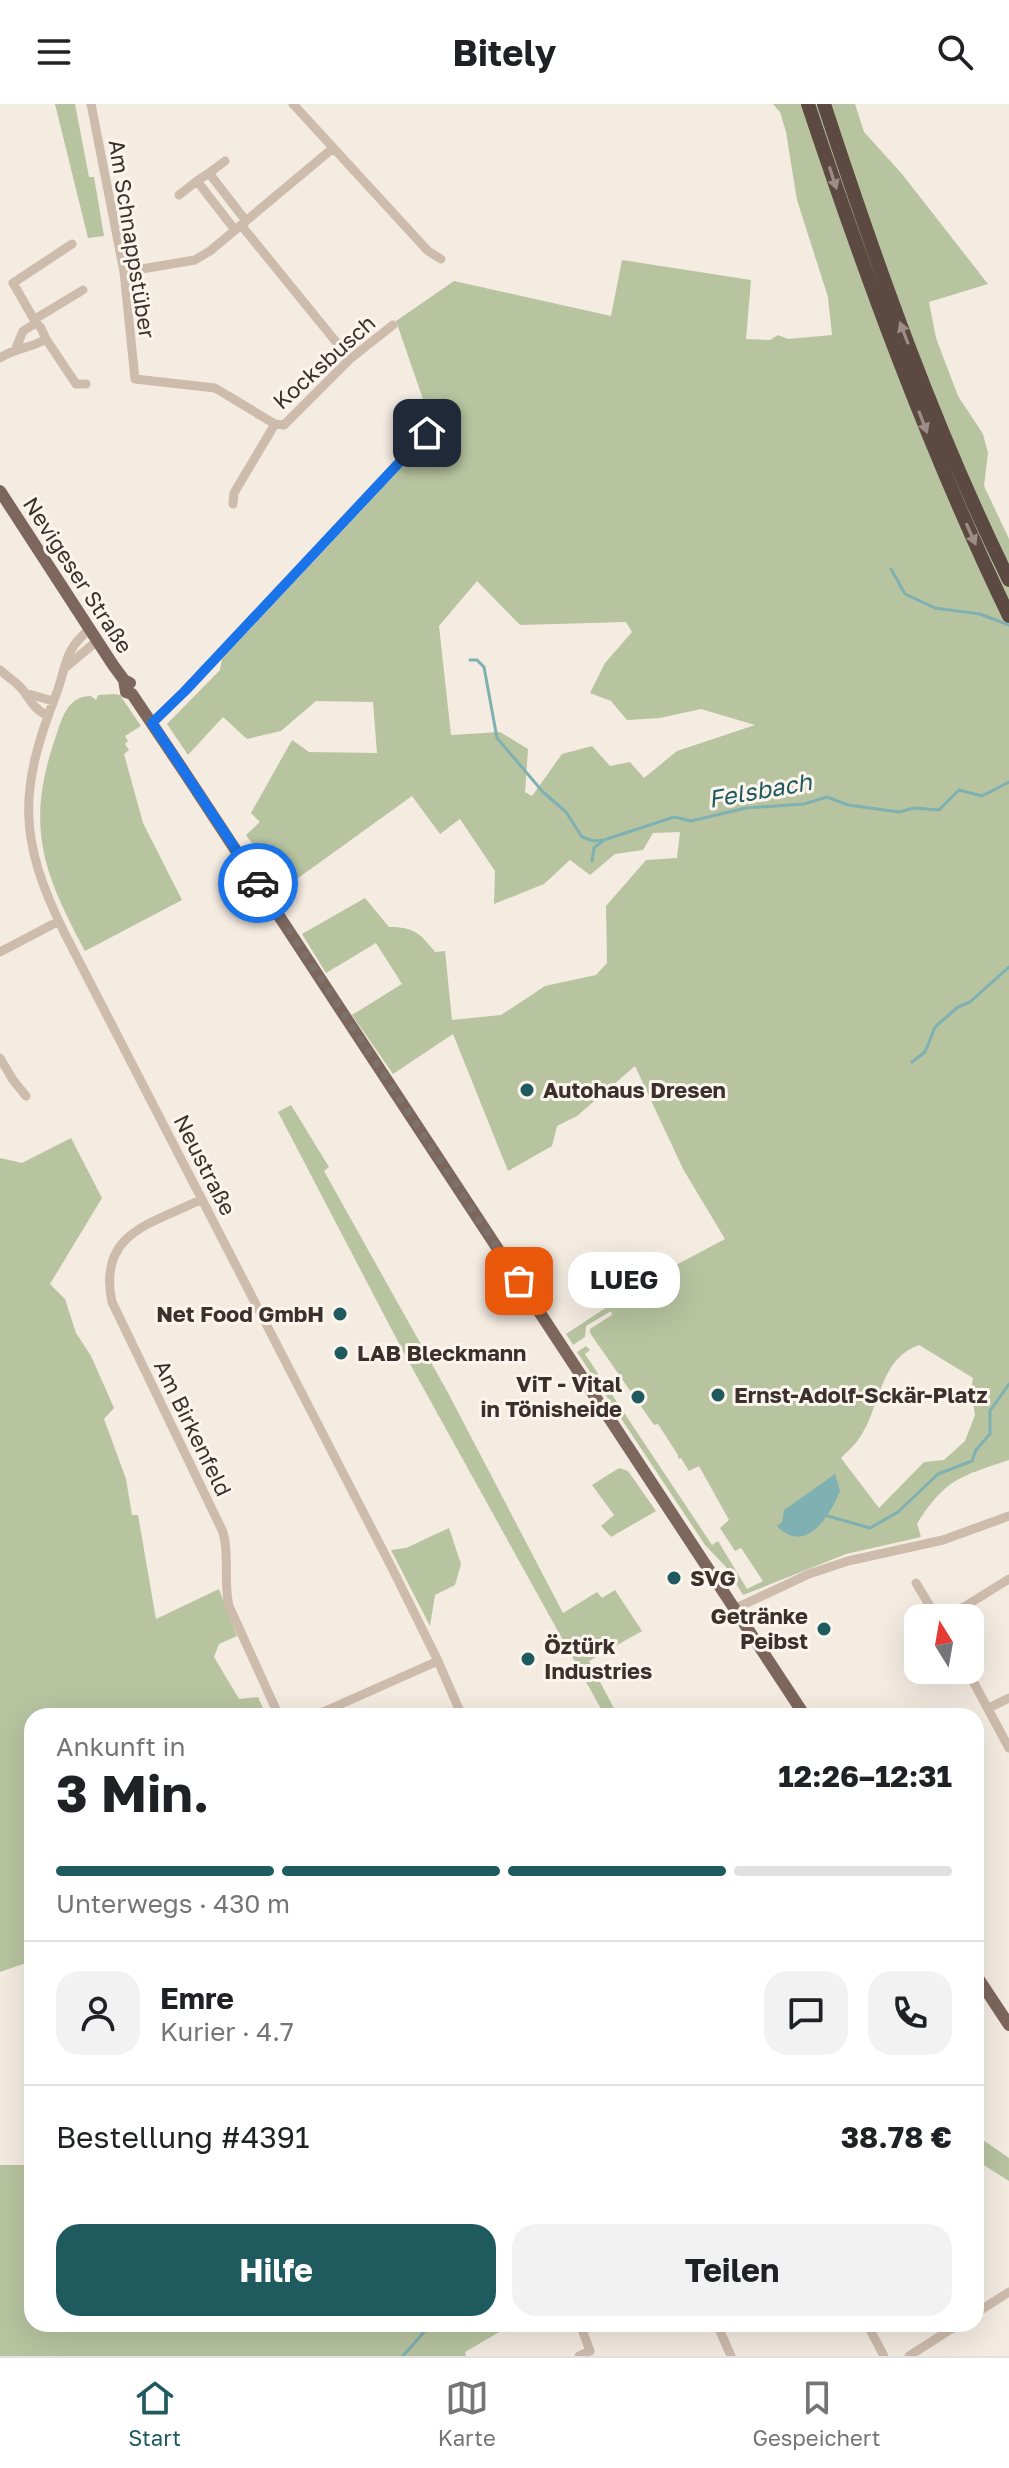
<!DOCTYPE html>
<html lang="de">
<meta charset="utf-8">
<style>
:root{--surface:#fff;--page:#f2f2f2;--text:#202124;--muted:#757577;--line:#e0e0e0;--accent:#1f5a5e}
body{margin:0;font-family:"Golos Text",sans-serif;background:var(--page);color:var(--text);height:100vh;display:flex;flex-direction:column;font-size:30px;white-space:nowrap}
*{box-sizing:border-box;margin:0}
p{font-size:26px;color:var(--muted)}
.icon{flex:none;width:44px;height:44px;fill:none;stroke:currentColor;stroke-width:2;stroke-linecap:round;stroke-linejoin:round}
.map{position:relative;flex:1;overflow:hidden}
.panel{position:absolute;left:24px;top:1604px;width:960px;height:624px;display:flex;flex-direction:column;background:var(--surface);border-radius:24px;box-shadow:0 8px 32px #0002}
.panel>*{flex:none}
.needle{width:52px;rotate:349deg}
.fabs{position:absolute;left:904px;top:1500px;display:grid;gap:16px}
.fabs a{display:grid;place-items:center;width:80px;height:80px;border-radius:16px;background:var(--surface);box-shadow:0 8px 32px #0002;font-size:40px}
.pin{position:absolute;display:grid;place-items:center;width:68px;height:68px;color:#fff;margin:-34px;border-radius:16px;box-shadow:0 4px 12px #0006}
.courier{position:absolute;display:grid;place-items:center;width:80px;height:80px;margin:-40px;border:6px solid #1a73e8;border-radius:50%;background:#fff;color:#222;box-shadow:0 2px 10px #0007}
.bubble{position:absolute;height:56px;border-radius:24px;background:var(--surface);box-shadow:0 8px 32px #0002;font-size:26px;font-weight:700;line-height:56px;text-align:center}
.overview em{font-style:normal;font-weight:700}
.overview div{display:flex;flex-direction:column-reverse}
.overview{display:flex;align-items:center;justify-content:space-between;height:136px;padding:0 32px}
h1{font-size:52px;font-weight:700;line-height:60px}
.bar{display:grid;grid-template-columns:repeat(4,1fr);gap:12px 8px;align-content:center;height:96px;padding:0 32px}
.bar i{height:10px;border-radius:6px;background:var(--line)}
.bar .active{background:var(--accent)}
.bar p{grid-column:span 4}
.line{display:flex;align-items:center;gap:20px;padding:0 32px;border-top:2px solid var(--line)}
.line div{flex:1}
.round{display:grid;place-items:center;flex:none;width:84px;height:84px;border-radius:24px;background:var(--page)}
.primary-button{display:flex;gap:16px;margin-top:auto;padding:16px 32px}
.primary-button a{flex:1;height:92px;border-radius:24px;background:var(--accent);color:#fff;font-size:32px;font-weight:700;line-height:92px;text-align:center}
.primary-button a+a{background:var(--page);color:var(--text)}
header{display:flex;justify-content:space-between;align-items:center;height:104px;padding:0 32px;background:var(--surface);font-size:36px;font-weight:700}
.tabs{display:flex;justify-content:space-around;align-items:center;height:112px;border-top:2px solid var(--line);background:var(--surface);font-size:22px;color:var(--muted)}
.tabs a{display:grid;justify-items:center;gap:4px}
.tabs .active{color:var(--accent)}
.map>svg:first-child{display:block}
</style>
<header><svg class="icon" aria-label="menu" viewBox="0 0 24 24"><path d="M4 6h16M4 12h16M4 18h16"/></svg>Bitely<svg class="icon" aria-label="search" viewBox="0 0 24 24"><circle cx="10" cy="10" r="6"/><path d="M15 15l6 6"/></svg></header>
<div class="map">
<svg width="1009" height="2252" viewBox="0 0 1009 2252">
<rect width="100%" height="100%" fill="#f4ebe1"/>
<!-- green -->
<path fill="#b8c4a0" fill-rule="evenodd" d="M 55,0 L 75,0 L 89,73 L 94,73 L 104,132 L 88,134 Z
M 773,0 L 855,0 L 864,28 L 902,70 L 988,180 L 929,198 L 936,234 L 958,292 L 983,330 L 988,349 L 984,382 L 1009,435 L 1009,1356 C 961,1372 945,1375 917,1420 L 921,1433 L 846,1450 L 743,1491 L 726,1463 L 705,1441 L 577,1248 L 586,1242 L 590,1246 L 585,1250 L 712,1441 L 718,1437 L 747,1485 L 763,1477 L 741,1444 L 735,1447 L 720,1424 L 729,1416 L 699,1362 L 689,1367 L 681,1354 L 678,1355 L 678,1351 L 658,1320 L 654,1321 L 590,1229 L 590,1225 L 612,1211 L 611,1207 L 586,1222 L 585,1233 L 573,1241 L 566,1230 L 648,1176 L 725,1135 L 683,1065 L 635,962 L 577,1012 L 557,1022 L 552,1042 L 508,1067 L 453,930 L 393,970 L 352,911 L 402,880 L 376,839 L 326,869 L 302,830 L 365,794 L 389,823 C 414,823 420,829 435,848 L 445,847 L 452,916 L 501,911 L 545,882 L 596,871 L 607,859 L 606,802 L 646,756 L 677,754 L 680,728 L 653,729 L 643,746 L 615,750 L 590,771 L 570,756 L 544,780 L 494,800 L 495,767 L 460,715 L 440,730 L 412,692 L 276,790 L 272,768 L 246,731 L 260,718 L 251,709 L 292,636 L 309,648 L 377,649 L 373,598 L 316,597 L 281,627 L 247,635 L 223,613 L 188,651 L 167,620 L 220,566 L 222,555 L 420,344 L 413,339 L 426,325 L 425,301 L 396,217 L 454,177 L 611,212 L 622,156 L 751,176 L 746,235 L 770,236 L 778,231 L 788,235 L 832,231 L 828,193 L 797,96 L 786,28 L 780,8 ZM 477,477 L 520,521 L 626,518 L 632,528 L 605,559 L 590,589 L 611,597 L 627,616 L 660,614 L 701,605 L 755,621 L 677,647 L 644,674 L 630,658 L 610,662 L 592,642 L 562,650 L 532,692 L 525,688 L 528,645 L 500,628 L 451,631 L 439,522 ZM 919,1241 L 973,1274 L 971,1288 L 975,1311 L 965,1337 L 944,1356 L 924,1358 L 879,1404 L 841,1354 C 848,1347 857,1339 862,1330 C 881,1299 880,1255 919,1241 Z
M 115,590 L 120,591 L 141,622 L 125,632 L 128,637 L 125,640 L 129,646 L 124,650 L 143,719 L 182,796 L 85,847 C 41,765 25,720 57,629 C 63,611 69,592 91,592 L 96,596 L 98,591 Z
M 291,1001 L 329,1063 L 324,1067 L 447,1287 L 563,1509 L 597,1488 L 602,1494 L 615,1486 L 642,1527 L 589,1557 L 618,1612 L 605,1612 L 405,1251 L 278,1008 Z
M 71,1034 L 102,1094 L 50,1180 L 65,1195 L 76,1229 L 91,1252 L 114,1304 L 104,1315 L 126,1375 L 132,1411 L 138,1411 L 156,1515 L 219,1485 L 237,1532 L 219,1540 L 214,1553 L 239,1595 L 258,1593 L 266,1611 L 32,1612 L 32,1857 L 0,1868 L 0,1054 L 22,1059 Z
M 619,1364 L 628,1367 L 656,1407 L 611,1433 L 601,1422 L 614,1411 L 592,1381 Z
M 449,1424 L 461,1460 L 455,1481 L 435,1491 L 430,1522 L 391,1446 L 406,1444 Z
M 976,2031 L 1009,2054 L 1009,2077 L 976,2056 Z
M 0,2061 L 32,2061 L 32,2220 L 513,2220 L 465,2248 L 466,2252 L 0,2252 Z"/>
<!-- water -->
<path fill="#7fb0b2" d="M 835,1370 L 840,1387 C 830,1412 805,1452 777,1422 L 782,1418 L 784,1406 Z"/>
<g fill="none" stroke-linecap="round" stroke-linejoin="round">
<!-- stream -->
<path stroke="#7fb0b2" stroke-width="3" d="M 891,465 L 905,490 L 935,504 L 980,510 L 1009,521
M 470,556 L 477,556 L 484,563 L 497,634 L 543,688 L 566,708 L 582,733 L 594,737 L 601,736
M 592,757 L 594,744 L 604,736 L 674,713 L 691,717 L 746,704 L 804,700 L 827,693 L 848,701 L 899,708 L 914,704 L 939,706 L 959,686 L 982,692 L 1009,678
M 912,958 L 925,948 L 935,923 L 958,903 L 970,898 L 1009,863
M 828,1412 L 870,1424 L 898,1408 L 938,1370 L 972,1357 L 976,1346 L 990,1330 L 990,1307 L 1009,1280
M 403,2252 L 431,2220"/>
<!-- minor -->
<path stroke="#cdbbac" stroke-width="9" d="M 91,0 L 124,168 L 135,275 L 215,284 L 275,320
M 293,0 L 428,147 L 441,155
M 209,69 L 225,57
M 179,91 L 197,77
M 241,121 L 350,255
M 235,126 L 197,77 L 209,69 L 246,117
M 124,168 L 195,156 L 210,147 L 332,45
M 35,215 L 83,186
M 36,219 L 13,179 L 72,140
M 46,235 L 76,280 L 86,280
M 0,254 C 16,243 30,245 46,235 L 41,224 L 36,219 L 23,227 L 16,244
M 275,320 L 284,321 L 350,255 L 393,221
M 233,400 L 234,389 L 275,320
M 90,525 C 64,546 67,560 57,588 C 18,687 18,735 65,830 L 393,1466 L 438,1557 L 462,1612
M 66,563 L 97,537
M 0,566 C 7,573 20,580 25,589 C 33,601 34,604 48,612
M 25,589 L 53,597
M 152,619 L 185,587 L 427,329 L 430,319
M 0,848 L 59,817
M 0,954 L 13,976 L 26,992
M 202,1095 C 152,1120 97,1128 112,1198 L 223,1428 C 230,1452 223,1477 229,1502 L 279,1612
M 916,1479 L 937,1514
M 734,1505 L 809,1470 L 848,1457 L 943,1436 L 1009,1412
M 946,1514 L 1009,1475
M 967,1566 L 1009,1644
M 989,1604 L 1009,1594
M 314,1612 L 438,1557
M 976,2209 L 1009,2188
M 717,2220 L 731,2252
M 867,2220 L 884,2252
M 579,2252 L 590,2247 L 580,2220
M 909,2252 L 959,2220"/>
<!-- major -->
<path stroke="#7d675c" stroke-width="12" d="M 0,387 L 113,561 L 124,576 L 130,579
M 124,576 L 126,588 L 132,590 L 185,669 L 805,1612
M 976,1871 L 1009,1921"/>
<!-- highway -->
<path stroke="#5c4a42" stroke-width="14" d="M 808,0 C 866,174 929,346 1009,512
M 824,0 C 877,162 934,323 1009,476"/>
</g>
<!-- one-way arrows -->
<defs><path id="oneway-solid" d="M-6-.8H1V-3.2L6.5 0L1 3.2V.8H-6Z" transform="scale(2)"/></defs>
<g fill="#9c8e87">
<use href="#oneway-solid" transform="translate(833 74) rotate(72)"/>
<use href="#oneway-solid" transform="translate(904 229) rotate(-111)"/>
<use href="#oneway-solid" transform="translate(923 318) rotate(69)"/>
<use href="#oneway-solid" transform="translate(971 430) rotate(66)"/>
</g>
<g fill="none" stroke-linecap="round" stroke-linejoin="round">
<!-- done -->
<path stroke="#7c716b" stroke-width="8" stroke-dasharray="0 14.4" d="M 258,779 L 519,1177"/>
<!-- route -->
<path stroke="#1a73e8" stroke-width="10" d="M 258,779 L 152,619 L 185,587 L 427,329"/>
</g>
<!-- markers -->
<g fill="#1f5a5e" stroke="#fbf5ee" stroke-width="3">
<circle cx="527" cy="986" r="8"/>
<circle cx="340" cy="1210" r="8"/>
<circle cx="341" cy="1249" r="8"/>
<circle cx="718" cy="1291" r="8"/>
<circle cx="638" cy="1293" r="8"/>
<circle cx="674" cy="1474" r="8"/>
<circle cx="824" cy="1525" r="8"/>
<circle cx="528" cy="1555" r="8"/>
</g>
<g text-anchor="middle" stroke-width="6" stroke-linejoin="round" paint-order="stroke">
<!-- street labels -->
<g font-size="22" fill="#3b302b" stroke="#fbf5ee">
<text transform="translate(132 135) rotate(81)" y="8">Am Schnappstüber</text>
<text transform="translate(324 258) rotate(-42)" y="8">Kocksbusch</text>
<text transform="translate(78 471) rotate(57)" y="8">Nevigeser Straße</text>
<text transform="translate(205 1061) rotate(63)" y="8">Neustraße</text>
<text transform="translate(193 1324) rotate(64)" y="8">Am Birkenfeld</text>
</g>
<!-- poi labels -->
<g font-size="22" font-weight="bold" fill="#3b302b" stroke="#fbf5ee" text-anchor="start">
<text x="543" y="994">Autohaus Dresen</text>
<text x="324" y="1218" text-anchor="end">Net Food GmbH</text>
<text x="357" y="1257">LAB Bleckmann</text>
<text x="622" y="1288" text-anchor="end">ViT - Vital<tspan x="622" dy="25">in Tönisheide</tspan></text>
<text x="734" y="1299">Ernst-Adolf-Sckär-Platz</text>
<text x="690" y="1482">SVG</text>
<text x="808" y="1520" text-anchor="end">Getränke<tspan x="808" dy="25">Peibst</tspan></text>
<text x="544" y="1550">Öztürk<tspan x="544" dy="25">Industries</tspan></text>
</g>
<!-- water labels -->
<g font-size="24" font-style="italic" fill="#1f5a5e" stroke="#fbf5ee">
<text transform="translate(760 687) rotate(-10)" y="8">Felsbach</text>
</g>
</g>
</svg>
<div class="fabs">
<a><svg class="needle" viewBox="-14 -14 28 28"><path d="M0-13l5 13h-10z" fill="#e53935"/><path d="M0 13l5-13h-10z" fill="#757577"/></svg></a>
</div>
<div class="pin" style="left:519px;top:1177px;background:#ea580c"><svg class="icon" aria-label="bag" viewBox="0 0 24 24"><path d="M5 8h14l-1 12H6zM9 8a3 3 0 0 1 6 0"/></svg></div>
<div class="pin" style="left:427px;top:329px;background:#1f2937"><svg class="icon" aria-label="home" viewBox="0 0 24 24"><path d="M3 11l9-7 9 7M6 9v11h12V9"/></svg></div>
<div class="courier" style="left:258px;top:779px"><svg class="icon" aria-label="car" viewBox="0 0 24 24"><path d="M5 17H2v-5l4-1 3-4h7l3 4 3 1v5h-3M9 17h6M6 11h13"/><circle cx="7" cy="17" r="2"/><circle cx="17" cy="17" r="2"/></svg></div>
<div class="bubble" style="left:568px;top:1148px;width:112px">LUEG</div>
<section class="panel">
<div class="overview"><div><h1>3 Min.</h1><p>Ankunft in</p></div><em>12:26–12:31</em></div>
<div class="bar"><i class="active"></i><i class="active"></i><i class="active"></i><i></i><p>Unterwegs · 430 m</p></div>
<div class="line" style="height:144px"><a class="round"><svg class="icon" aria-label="person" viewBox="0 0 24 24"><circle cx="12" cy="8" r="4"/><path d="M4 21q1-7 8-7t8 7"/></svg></a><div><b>Emre</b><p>Kurier · 4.7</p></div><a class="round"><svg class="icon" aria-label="chat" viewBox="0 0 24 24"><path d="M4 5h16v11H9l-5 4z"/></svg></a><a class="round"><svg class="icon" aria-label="phone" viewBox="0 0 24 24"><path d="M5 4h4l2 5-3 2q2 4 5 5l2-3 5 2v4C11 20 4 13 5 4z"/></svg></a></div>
<div class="line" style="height:104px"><div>Bestellung #4391</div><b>38.78 €</b></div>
<div class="primary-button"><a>Hilfe</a><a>Teilen</a></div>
</section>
</div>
<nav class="tabs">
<a class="active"><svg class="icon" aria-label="home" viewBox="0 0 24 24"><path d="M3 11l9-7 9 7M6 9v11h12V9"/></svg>Start</a>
<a><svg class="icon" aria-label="map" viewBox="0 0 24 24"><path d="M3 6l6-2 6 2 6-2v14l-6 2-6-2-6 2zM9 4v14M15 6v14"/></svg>Karte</a>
<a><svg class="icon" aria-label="saved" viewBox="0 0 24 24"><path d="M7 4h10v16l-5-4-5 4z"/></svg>Gespeichert</a>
</nav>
